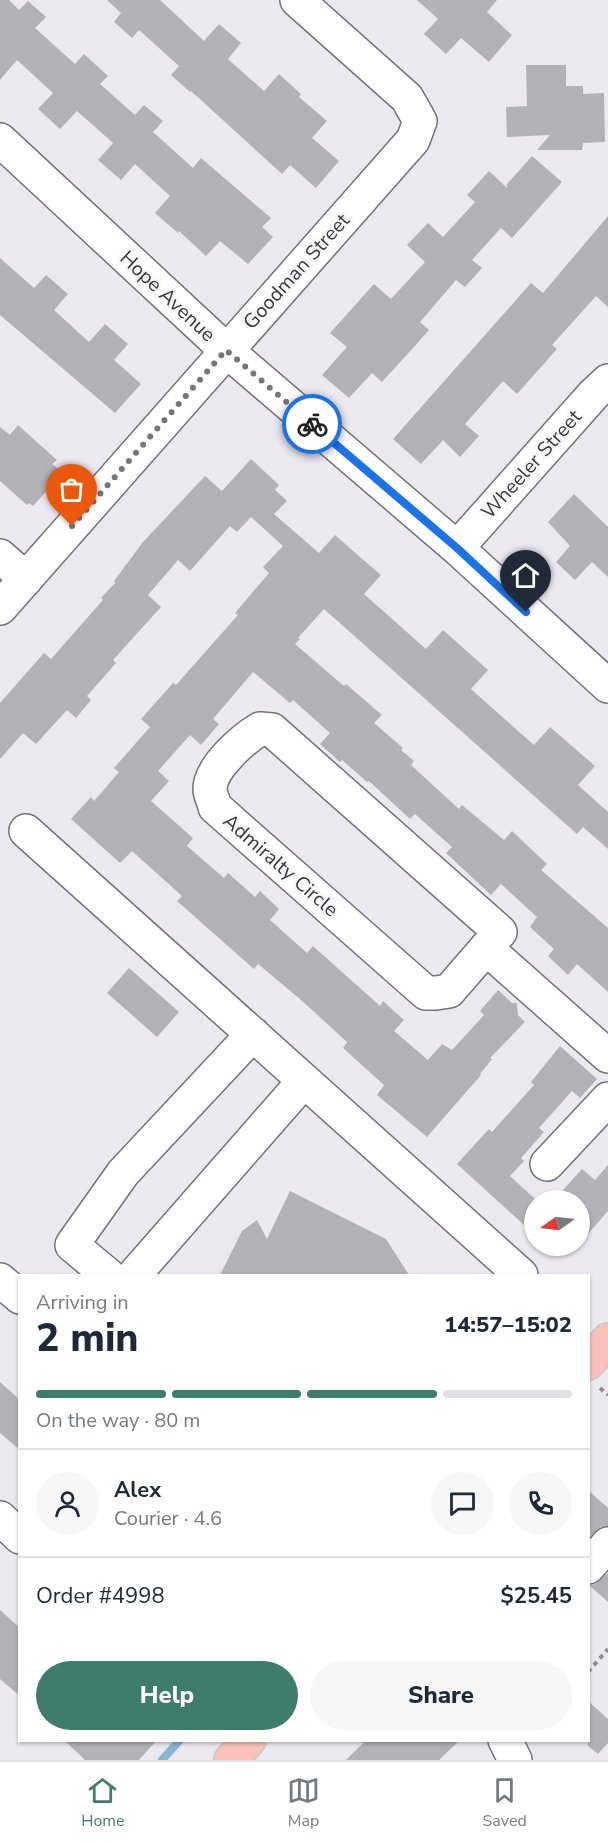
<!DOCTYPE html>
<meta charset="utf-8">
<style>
:root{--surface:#fff;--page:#f6f6f7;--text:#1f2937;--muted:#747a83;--line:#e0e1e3;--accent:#3e7d6c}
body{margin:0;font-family:"Nunito Sans",sans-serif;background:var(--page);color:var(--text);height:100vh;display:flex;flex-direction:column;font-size:22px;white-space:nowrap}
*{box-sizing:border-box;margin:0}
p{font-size:20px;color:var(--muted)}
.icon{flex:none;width:33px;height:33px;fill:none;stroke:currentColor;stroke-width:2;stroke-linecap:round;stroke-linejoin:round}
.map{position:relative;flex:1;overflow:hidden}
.panel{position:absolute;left:18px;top:1274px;width:572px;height:468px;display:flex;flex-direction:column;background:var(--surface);border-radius:0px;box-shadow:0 2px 4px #0004}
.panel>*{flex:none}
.needle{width:39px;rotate:256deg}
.tools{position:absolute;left:524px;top:1190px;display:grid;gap:12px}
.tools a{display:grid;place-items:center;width:66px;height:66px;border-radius:50%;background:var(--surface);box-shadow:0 2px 4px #0004;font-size:30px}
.pin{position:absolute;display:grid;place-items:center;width:51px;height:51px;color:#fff;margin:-62px -26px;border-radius:50% 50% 50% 0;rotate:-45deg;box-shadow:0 0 6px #0007}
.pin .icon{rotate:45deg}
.courier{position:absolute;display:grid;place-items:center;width:60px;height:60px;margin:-30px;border:4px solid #1a73e8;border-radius:50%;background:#fff;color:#222;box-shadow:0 2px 8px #0007}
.head em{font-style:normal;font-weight:800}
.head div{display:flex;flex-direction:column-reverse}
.head{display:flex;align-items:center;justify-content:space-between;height:102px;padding:0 18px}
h1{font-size:39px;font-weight:800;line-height:45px}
.bar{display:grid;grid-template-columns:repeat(4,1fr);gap:9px 6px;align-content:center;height:72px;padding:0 18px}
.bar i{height:8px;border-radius:4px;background:var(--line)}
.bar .on{background:var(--accent)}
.bar p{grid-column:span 4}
.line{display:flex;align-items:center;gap:15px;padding:0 18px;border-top:2px solid var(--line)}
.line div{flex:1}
.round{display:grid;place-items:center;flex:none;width:63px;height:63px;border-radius:32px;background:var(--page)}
.button{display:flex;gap:12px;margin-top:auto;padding:12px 18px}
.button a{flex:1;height:69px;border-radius:36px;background:var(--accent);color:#fff;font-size:24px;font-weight:800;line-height:69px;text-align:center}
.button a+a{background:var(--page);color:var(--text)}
.tabs{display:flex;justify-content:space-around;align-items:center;height:84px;border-top:2px solid var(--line);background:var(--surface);font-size:16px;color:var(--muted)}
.tabs a{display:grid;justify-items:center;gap:3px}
.tabs .on{color:var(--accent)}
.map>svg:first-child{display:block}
</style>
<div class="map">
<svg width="608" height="1760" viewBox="0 0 608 1760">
<rect width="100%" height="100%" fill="#ebe9ef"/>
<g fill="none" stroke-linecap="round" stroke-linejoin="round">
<!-- stream -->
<path stroke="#86b5d5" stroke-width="8" d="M 162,1760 L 180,1740"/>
</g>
<!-- building -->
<path fill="#b2b1b7" d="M 0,0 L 9,0 L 19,10 L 28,1 L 46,17 L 35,28 L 75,64 L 84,54 L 108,76 L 100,84 L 135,115 L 144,105 L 163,121 L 153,132 L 193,168 L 201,158 L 271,218 L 262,227 L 273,237 L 248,264 L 220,241 L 206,256 L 179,231 L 178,233 L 155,213 L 170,196 L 135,164 L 121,180 L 98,160 L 113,143 L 77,111 L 60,129 L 38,109 L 53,93 L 17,60 L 0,80 Z
M 107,0 L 160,0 L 204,41 L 219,24 L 241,43 L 228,59 L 264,91 L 279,74 L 301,94 L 299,97 L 327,121 L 312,138 L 339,161 L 316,188 L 290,165 L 282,174 L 191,91 L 190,92 L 171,75 L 179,66 L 139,30 L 132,38 L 114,22 L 121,13 Z
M 417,0 L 497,0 L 487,12 L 512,35 L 489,62 L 461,38 L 446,54 L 424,34 L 438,19 Z
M 526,65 L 566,65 L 566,86 L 583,86 L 583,94 L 604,93 L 605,142 L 583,143 L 582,150 L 537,150 L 550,135 L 507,137 L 506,107 L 527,106 Z
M 532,156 L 562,182 L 512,238 L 501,228 L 472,260 L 482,268 L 465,287 L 456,280 L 420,322 L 429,330 L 413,348 L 382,382 L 372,373 L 349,398 L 322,375 L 347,347 L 330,333 L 374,284 L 391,299 L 425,262 L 407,245 L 428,223 L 443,237 L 475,202 L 467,195 L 489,171 L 507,188 L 507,184 Z
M 608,216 L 608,307 L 596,296 L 552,345 L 557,349 L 517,394 L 503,381 L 465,424 L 479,436 L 460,457 L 443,440 L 421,464 L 393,439 L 531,283 L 543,293 Z
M 0,258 L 34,288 L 46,275 L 68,294 L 54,310 L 89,342 L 105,324 L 128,344 L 114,360 L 141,384 L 115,413 L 0,315 Z
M 18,425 L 57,460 L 52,464 L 63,473 L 33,506 L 29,503 L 27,505 L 0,481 L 0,427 L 10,435 Z
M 251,459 L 279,485 L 275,490 L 287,501 L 274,514 L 319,553 L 335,535 L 360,557 L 381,575 L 364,594 L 426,649 L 443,630 L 488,670 L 471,689 L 534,745 L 550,727 L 595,766 L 578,785 L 608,812 L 608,849 L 583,827 L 577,834 L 324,609 L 298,638 L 300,639 L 295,644 L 344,686 L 346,684 L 382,715 L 374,723 L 403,748 L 401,750 L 414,761 L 411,765 L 459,809 L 462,805 L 504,840 L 512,831 L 547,864 L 541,870 L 608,928 L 608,992 L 577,964 L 568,975 L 548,956 L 554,949 L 530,927 L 537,917 L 501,884 L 491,895 L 446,853 L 452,847 L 415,814 L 410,819 L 369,781 L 367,782 L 342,760 L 340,762 L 320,744 L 330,733 L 293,700 L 290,703 L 253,672 L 213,719 L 219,724 L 201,745 L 190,735 L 158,771 L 169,781 L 151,801 L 193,838 L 187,846 L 224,878 L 228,873 L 255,897 L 260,891 L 279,909 L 270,920 L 307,953 L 313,946 L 380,1006 L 383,1001 L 404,1020 L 394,1031 L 428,1060 L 442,1044 L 452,1050 L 484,1015 L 480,1011 L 498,990 L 512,1003 L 517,1003 L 518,1015 L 525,1022 L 490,1058 L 492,1059 L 480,1074 L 481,1075 L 427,1137 L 377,1095 L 384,1085 L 343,1048 L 347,1042 L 300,999 L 258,964 L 254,969 L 177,901 L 182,896 L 132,851 L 120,863 L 71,819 L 91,797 L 94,801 L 119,772 L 114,768 L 150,727 L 141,719 L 173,683 L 176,685 L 238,615 L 235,613 L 269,573 L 263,567 L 283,546 L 251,517 L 237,532 L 230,526 L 190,571 L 178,560 L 148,595 L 161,607 L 113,660 L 116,663 L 87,696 L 91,700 L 76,718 L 67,710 L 36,744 L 23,733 L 0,759 L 0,703 L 44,653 L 51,659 L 103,600 L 101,598 L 115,583 L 114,581 L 143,542 L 205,476 L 222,491 Z
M 574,494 L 608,527 L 608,577 L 592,562 L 575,580 L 556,562 L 570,546 L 548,522 Z
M 129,968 L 179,1012 L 157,1037 L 107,993 Z
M 560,1046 L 597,1079 L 580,1098 L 572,1091 L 539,1128 L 544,1132 L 521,1158 L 524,1161 L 510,1176 L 534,1198 L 534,1234 L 457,1164 L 489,1129 L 492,1132 L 534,1085 L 531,1082 Z
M 608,1165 L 608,1211 L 579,1244 L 579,1200 L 554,1200 L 582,1169 L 595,1180 Z
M 290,1191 L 386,1239 L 409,1275 L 220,1275 L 242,1231 L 257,1220 L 267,1239 Z
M 0,1382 L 20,1400 L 20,1450 L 0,1433 Z
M 588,1490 L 608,1508 L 608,1526 L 601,1527 L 588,1538 Z
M 608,1573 L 608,1602 L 589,1585 L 595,1584 Z
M 0,1610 L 20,1628 L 20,1696 L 0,1679 Z
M 588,1701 L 608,1719 L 608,1743 L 598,1754 L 588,1746 Z
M 64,1740 L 157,1740 L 139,1760 L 85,1760 Z
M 366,1740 L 460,1740 L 439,1760 L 346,1760 Z"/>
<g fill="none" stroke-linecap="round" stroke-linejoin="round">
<defs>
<path id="minor" d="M 0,140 L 226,350 L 457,548 L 608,686
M 457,548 L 593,395 L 608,381
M 0,556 L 26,579
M 0,608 L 413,140 L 420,121 L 407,98 L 297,0
M 260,729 L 272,730 L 500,932 L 449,991 L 436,993 L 426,993 L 215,807 C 214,801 210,795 210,789 C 210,768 243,739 260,729 Z
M 26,831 L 521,1275
M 486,948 L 608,1056
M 547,1164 L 608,1099
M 108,1275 L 72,1245 L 123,1173 L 253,1034
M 134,1275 L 304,1081
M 0,1280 L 20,1297
M 0,1518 L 20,1537
M 588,1567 L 608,1544
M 505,1740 L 515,1760"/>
<path id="major" d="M 588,1363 L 608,1340
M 231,1760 L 249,1740"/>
</defs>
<!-- minor casing -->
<use href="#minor" stroke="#747277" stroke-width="36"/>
<!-- major casing -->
<use href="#major" stroke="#c7c7c8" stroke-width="36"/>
<!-- path -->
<path stroke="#8e8c90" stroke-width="4" stroke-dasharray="4.5 4.5" stroke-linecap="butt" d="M 600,1388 L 608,1395
M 588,1672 L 608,1649"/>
<!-- minor -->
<use href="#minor" stroke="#fff" stroke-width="33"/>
<!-- major -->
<use href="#major" stroke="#f9c1b9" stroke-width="33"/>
</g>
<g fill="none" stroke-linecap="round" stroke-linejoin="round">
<!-- done -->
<path stroke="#777579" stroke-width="6" stroke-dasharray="0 10.8" d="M 72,526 L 226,350 L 312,424"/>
<!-- route -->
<path stroke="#1a73e8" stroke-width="8" d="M 312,424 L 457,548 L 526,612"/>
</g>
<g text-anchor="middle" stroke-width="6" stroke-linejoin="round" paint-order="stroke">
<!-- street labels -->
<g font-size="20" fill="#383739" stroke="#f8f7fd">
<text transform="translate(296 271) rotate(-48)" y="7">Goodman Street</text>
<text transform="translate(168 296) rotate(43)" y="7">Hope Avenue</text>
<text transform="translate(531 464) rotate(-48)" y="7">Wheeler Street</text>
<text transform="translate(281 865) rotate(41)" y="7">Admiralty Circle</text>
</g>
</g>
</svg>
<div class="tools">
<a><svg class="needle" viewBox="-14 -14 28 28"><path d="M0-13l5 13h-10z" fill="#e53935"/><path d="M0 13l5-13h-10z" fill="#747a83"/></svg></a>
</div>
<div class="pin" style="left:72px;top:526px;background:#ea580c"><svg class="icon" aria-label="bag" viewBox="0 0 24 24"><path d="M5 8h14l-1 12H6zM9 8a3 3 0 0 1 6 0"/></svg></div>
<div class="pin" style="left:526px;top:612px;background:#1f2937"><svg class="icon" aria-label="home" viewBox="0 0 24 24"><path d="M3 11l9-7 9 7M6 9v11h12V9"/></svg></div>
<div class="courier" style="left:312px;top:424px"><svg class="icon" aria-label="bike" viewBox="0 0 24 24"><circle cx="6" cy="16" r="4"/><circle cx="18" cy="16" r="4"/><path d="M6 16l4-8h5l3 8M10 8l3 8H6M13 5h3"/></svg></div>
<section class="panel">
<div class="head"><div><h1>2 min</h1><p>Arriving in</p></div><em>14:57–15:02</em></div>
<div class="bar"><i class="on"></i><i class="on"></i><i class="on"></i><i></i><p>On the way · 80 m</p></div>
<div class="line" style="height:108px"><a class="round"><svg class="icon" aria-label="person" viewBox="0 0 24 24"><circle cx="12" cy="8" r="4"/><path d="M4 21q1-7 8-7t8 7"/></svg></a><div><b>Alex</b><p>Courier · 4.6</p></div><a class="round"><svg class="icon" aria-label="chat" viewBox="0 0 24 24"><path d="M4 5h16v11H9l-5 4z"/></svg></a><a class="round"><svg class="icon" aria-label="phone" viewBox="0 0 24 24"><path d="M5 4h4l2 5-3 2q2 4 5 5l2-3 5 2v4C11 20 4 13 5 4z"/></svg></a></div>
<div class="line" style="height:78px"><div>Order #4998</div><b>$25.45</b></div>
<div class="button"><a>Help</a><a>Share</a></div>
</section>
</div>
<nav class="tabs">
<a class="on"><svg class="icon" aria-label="home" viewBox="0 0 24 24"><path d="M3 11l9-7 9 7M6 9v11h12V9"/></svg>Home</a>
<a><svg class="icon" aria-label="map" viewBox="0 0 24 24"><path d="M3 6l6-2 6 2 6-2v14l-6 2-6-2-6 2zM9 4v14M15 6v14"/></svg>Map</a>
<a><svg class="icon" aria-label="saved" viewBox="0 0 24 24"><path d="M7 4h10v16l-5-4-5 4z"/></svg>Saved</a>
</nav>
